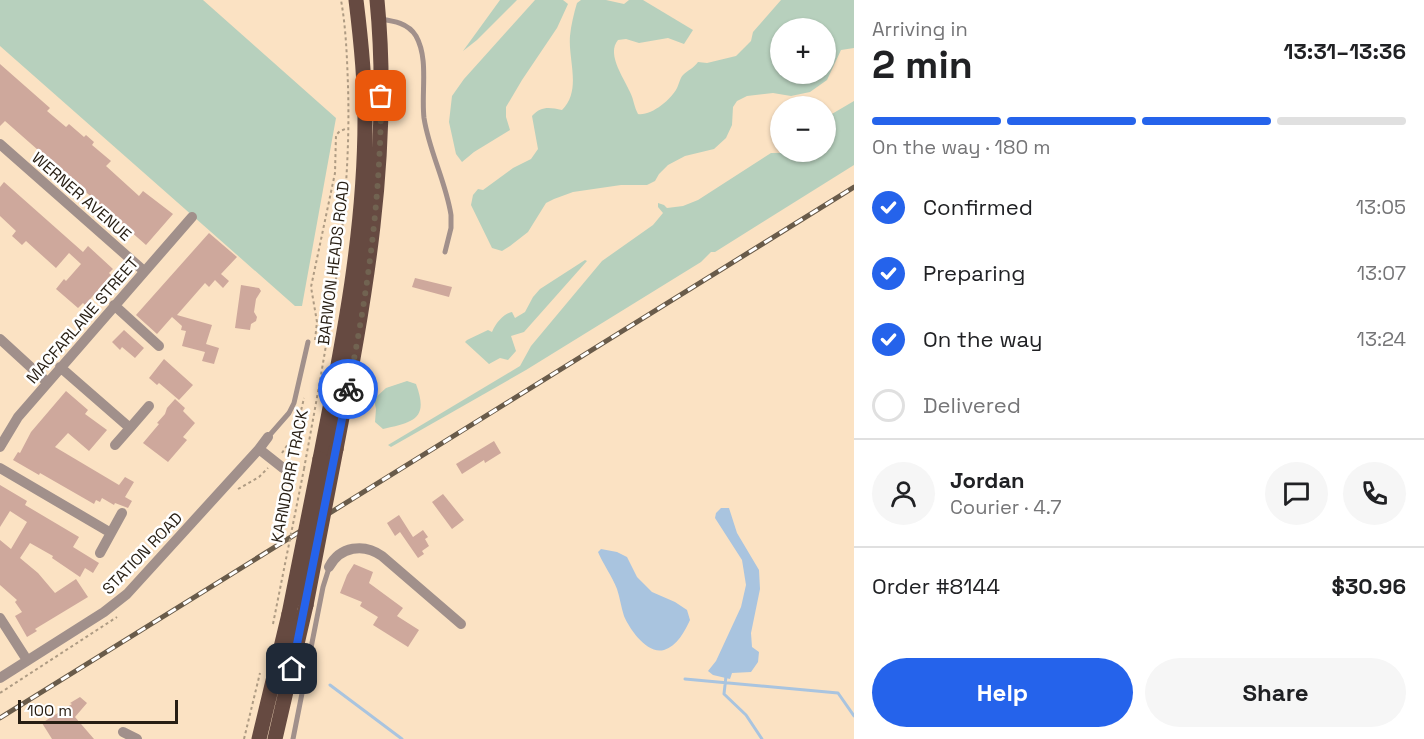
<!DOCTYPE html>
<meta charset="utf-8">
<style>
:root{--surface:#fff;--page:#f6f6f6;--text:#202124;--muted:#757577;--line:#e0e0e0;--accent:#2563eb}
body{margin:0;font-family:"Space Grotesk",sans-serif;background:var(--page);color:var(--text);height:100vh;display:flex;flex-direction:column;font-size:22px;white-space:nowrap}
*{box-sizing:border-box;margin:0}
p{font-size:20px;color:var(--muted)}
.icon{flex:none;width:33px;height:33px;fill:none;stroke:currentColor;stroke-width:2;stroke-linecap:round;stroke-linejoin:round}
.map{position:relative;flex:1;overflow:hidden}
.panel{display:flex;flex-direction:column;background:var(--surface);width:570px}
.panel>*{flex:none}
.fabs{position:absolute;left:770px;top:18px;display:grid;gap:12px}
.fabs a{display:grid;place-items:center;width:66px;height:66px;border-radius:50%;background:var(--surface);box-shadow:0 2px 4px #0004;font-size:30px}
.scale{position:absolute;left:18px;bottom:15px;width:160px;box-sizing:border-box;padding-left:6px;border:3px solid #271e13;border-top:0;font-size:16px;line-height:21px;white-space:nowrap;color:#271e13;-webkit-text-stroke:4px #fff;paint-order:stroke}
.pin{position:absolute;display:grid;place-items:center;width:51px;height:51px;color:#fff;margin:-26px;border-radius:12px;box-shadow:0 3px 9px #0006}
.courier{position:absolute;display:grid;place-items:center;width:60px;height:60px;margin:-30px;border:4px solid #2563eb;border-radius:50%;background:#fff;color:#222;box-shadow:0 2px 8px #0007}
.summary em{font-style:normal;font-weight:800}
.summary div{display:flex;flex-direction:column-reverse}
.summary{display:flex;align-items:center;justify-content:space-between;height:102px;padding:0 18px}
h1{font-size:39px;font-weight:800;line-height:45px}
.bar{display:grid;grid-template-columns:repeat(4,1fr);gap:9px 6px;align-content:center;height:72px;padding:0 18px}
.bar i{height:8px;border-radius:4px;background:var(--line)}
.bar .active{background:var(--accent)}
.bar p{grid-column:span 4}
.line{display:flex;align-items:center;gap:15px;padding:0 18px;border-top:2px solid var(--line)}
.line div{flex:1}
.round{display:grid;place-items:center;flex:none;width:63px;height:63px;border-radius:32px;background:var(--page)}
ol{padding:0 18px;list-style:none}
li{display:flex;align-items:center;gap:18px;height:66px}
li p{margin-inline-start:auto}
li .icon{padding:6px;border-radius:50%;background:var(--accent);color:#fff;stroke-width:4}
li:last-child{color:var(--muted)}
li i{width:33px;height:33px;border:3px solid var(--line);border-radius:50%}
.primary-button{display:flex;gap:12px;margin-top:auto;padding:12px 18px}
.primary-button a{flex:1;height:69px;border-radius:36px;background:var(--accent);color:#fff;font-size:24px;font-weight:800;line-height:69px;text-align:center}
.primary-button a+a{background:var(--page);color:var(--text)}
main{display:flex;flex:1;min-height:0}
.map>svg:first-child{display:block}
</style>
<main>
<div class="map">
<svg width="854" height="739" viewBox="0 0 854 739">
<rect width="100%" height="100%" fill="#fbe2c3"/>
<!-- green -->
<path fill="#b7d0bd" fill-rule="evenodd" d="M 0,0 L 203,0 L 336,118 L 302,306 L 295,306 L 0,46 Z
M 500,0 L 517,0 L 477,40 L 463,51 Z
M 535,0 L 563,0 L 568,4 L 557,28 L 522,80 L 506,107 L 506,117 L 510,130 L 474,152 L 462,162 L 456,154 L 449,122 L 452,96 L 464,79 Z
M 581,0 L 606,0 L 624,4 L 629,0 L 643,0 L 693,30 L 684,44 L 668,38 L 639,43 L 626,39 L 618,40 C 606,54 624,78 630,92 C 634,100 634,107 638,114 C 651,116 671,100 677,88 C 679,84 680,78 683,75 C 688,70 694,68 698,62 L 707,63 L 736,56 L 751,41 L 753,32 L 781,0 L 854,0 L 854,48 L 841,50 L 827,80 L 810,92 L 791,96 L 773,93 L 747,96 L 737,101 L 733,107 L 732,125 L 726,138 L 714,149 L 685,156 L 668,165 L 659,174 L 655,181 L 647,185 L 621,185 L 573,192 L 554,199 L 546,203 L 528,232 L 510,246 L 502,251 L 492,248 L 471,205 L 473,195 L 478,189 L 483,190 L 513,168 L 531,159 L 538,149 L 532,116 C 541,106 549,107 562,110 C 582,90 568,60 570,36 C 571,25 574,13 577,3 ZM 780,28 L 825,28 L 825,74 L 780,74 Z
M 854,101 L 854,165 L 715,252 L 711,252 L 701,262 L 526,370 L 391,447 L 388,445 L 520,366 L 531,346 L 602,261 L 653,225 L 663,213 L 658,207 L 658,203 L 664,205 L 667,208 L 683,206 L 698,200 L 771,153 L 825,152 L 825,118 Z
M 585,260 L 587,261 L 524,332 L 511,336 L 516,351 L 508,360 L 500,358 L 489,364 L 465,342 L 467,340 L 488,330 L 492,332 C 496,323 503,314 512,312 L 515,318 L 525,312 L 533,297 L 540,289 Z
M 407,381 L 416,384 C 429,419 414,422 383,429 L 375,422 L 376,409 L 374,399 L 386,388 Z"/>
<!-- water -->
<path fill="#a9c4df" d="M 721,508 L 729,508 L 737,533 L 759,570 L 760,589 L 751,633 L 752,647 L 759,652 L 758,662 L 751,672 L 732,673 L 730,679 L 713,675 L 708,671 L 716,661 L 741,607 L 746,585 L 742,560 L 715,518 L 716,513 Z
M 601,549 L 617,552 L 627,557 L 637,577 L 652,592 L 675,602 L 687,610 L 690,620 C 685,631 677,646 664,650 C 647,655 629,628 624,616 C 621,607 620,598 617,589 C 612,576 603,564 598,552 Z"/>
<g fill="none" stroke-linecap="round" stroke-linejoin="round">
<!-- stream -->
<path stroke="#a9c4df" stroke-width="3" d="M 726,676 L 724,694 L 746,715 L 762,739
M 685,679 L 838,693 L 854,716
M 330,685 L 402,739"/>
</g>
<!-- building -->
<path fill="#cea89c" d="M 0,64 L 50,108 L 47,111 L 66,127 L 69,124 L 84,137 L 86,135 L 94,142 L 92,145 L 111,161 L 106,166 L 139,196 L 143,191 L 173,214 L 146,245 L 5,121 L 0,126 Z
M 4,182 L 83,252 L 88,246 L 113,269 L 109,273 L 111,275 L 85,305 L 83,303 L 78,308 L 56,289 L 64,279 L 66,281 L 81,264 L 69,253 L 56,268 L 26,241 L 22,245 L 12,236 L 16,231 L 0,216 L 0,187 Z
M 209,233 L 237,257 L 221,274 L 229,281 L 223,288 L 215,280 L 209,287 L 205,283 L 177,315 L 212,325 L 206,344 L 219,348 L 214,364 L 202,361 L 205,352 L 182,346 L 186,331 L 181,330 L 182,326 L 172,317 L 157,334 L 136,315 Z
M 415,278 L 452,287 L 449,297 L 412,287 Z
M 241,285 L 259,288 L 261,291 L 256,299 L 254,312 L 257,317 L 256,321 L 251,324 L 250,330 L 235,328 Z
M 124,330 L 144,348 L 135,358 L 122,347 L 120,350 L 112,342 Z
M 164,359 L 193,385 L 179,400 L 159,383 L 157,385 L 149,378 Z
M 66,391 L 88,410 L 85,414 L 107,430 L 89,451 L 68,433 L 55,447 L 119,485 L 125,477 L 134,482 L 125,497 L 132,501 L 128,508 L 115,503 L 114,505 L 102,498 L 100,502 L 96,500 L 94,504 L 40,473 L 39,475 L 13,460 L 18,452 L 20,453 L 31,432 Z
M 175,399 L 185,408 L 183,411 L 195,423 L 183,437 L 187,440 L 168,462 L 143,443 L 159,424 L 157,423 L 165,414 L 167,408 Z
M 494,441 L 501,453 L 485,463 L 484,460 L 462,474 L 456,464 Z
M 0,485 L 27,501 L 25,505 L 79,537 L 73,547 L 99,563 L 93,573 L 85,568 L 80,577 L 52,558 L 53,556 L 30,543 L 20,558 L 38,573 L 55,593 L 76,579 L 88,597 L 35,629 L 37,631 L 27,637 L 15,616 L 22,612 L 15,602 L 17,600 L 0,585 L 0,540 L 11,549 L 27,522 L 10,511 L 0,527 Z
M 443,494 L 464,520 L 452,529 L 432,502 Z
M 399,515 L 413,537 L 423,530 L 428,537 L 425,539 L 429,546 L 422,551 L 424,554 L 418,558 L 400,532 L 395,536 L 387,523 Z
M 354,564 L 373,572 L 369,583 L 403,608 L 397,616 L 419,630 L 408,647 L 373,625 L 378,617 L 360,606 L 362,602 L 340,593 L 347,575 Z
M 80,697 L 87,703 L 75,717 L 94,739 L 52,739 L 42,723 L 72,704 L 70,703 Z"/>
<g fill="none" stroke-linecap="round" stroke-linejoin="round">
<!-- path -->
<path stroke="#ae9b83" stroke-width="2" stroke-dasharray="3 3" stroke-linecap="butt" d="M 315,340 L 317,322 L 311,287 L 335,173 L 336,135 L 340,131 L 348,128
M 282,453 L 296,432 L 304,398
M 304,469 C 327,342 352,216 348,86 C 347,57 346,28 341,0
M 238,489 L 259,477 L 268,468
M 0,693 L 117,617
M 244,739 L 260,673"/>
<!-- service -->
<path stroke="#a1908b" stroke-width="5" d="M 380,19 C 394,21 408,23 416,36 C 429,59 421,92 424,118 C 429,151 446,182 451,215 L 451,228 L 445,252
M 268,437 L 289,413 L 294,403 L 308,342
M 293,739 L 323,587 L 329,568"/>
<!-- minor -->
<path stroke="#a1908b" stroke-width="10" d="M 0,144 L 144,271
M 114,305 L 159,346
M 0,339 L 47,382
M 60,367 L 130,428 L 115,445
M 130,428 L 149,406
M 0,447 L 18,417 L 192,217
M 259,449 L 268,437
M 0,468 L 111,533
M 100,553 L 122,513
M 329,567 C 340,546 364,543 382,556 L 461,624
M 0,618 L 27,660
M 0,678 L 104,612 L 127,594 L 259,449 L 283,468
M 123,732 L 137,739"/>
<!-- primary -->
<path stroke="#664a41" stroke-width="15" d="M 336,449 C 365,299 392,153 377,0
M 320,459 C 342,347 365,234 365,119 C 365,79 361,40 356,0
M 259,739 L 289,614
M 275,739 L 306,605"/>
<defs>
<path id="rail" d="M 0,718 L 854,187"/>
</defs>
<!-- rail casing -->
<use href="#rail" stroke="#695b4a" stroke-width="5"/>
<!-- rail -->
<use href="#rail" stroke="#fff" stroke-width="3" stroke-dasharray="9" stroke-linecap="butt"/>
<!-- path-bridge -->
<path stroke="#ae9b83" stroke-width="2" stroke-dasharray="3 3" stroke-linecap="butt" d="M 273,624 L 304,469"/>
<!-- primary-bridge -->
<path stroke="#664a41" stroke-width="15" d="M 306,605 L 336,449
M 289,614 L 320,459"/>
</g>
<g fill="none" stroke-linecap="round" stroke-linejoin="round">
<!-- done -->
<path stroke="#716351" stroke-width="6" stroke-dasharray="0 10.8" d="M 348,389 C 368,293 381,194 381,96"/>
<!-- route -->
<path stroke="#2563eb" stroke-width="8" d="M 292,669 L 348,389"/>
</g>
<g text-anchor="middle" stroke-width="5" stroke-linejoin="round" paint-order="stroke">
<!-- street labels -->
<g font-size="16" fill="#271e13" stroke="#fff">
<text transform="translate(82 196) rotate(41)" y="6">WERNER AVENUE</text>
<text transform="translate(333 263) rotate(-83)" y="6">BARWON HEADS ROAD</text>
<text transform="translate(82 320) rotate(-49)" y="6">MACFARLANE STREET</text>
<text transform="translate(289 476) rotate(-79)" y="6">KARNDORR TRACK</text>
<text transform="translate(142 553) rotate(-46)" y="6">STATION ROAD</text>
</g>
</g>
</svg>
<div class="fabs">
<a>+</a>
<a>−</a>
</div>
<div class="scale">100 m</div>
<div class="pin" style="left:381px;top:96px;background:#ea580c"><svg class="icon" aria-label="bag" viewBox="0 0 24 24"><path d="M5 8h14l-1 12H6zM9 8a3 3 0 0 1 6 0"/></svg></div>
<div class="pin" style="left:292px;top:669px;background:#1f2937"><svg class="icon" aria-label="home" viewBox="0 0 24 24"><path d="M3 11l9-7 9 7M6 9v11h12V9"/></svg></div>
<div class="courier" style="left:348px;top:389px"><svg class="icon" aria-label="bike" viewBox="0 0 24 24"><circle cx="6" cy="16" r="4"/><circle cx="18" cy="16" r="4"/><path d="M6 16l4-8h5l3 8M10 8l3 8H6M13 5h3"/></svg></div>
</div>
<section class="panel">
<div class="summary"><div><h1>2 min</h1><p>Arriving in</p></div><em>13:31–13:36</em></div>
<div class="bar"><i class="active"></i><i class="active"></i><i class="active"></i><i></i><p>On the way · 180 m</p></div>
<ol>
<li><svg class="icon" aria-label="check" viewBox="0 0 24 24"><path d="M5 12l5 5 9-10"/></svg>Confirmed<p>13:05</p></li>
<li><svg class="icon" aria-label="check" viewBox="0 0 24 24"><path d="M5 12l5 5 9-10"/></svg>Preparing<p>13:07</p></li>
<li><svg class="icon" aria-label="check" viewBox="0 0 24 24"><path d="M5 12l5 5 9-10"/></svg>On the way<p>13:24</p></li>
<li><i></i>Delivered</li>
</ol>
<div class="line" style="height:108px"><a class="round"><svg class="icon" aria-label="person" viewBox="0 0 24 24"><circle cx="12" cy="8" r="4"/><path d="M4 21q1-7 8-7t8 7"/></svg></a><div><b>Jordan</b><p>Courier · 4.7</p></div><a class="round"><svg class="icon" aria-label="chat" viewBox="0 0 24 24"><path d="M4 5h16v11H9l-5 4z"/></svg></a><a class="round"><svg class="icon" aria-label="phone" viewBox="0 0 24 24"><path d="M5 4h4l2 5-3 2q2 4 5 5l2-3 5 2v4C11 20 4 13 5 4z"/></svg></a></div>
<div class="line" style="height:78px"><div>Order #8144</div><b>$30.96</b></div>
<div class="primary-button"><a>Help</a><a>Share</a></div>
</section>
</main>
